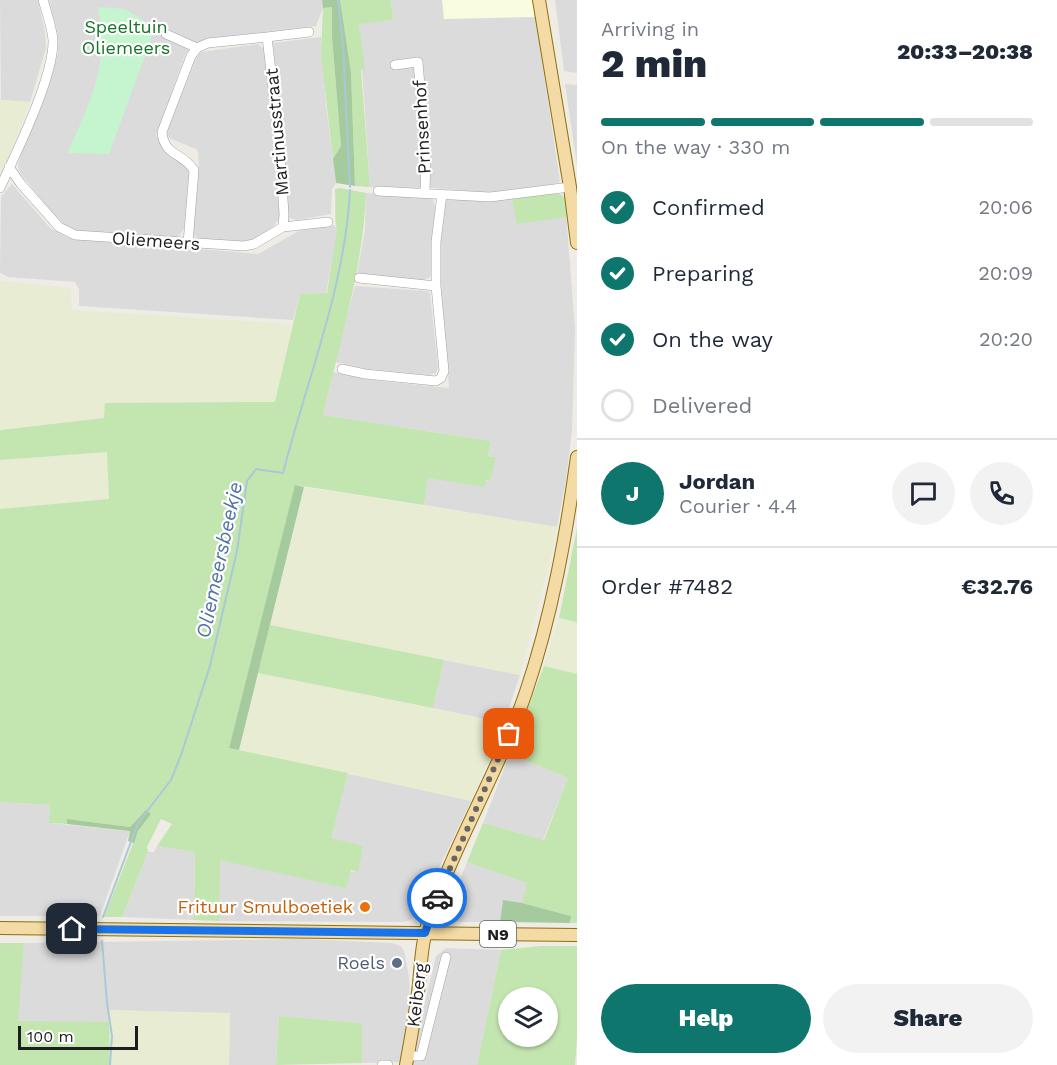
<!DOCTYPE html>
<meta charset="utf-8">
<style>
:root{--surface:#fff;--page:#f2f2f3;--text:#1f2937;--muted:#747a83;--line:#e0e1e3;--accent:#0f766e}
body{margin:0;font-family:"Work Sans",sans-serif;background:var(--page);color:var(--text);height:100vh;display:flex;flex-direction:column;font-size:22px;white-space:nowrap}
*{box-sizing:border-box;margin:0}
p{font-size:20px;color:var(--muted)}
.icon{flex:none;width:33px;height:33px;fill:none;stroke:currentColor;stroke-width:2;stroke-linecap:round;stroke-linejoin:round}
.map{position:relative;flex:1;overflow:hidden}
.details{display:flex;flex-direction:column;background:var(--surface);width:480px}
.details>*{flex:none}
.controls{position:absolute;left:498px;top:987px;display:grid;gap:12px}
.controls a{display:grid;place-items:center;width:60px;height:60px;border-radius:50%;background:var(--surface);box-shadow:0 2px 4px #0004;font-size:30px}
.scale{position:absolute;left:18px;bottom:15px;width:120px;box-sizing:border-box;padding-left:6px;border:3px solid #1e1e1e;border-top:0;font-size:16px;line-height:21px;white-space:nowrap;color:#1e1e1e;-webkit-text-stroke:4px #fff;paint-order:stroke}
.pin{position:absolute;display:grid;place-items:center;width:51px;height:51px;color:#fff;margin:-26px;border-radius:12px;box-shadow:0 3px 9px #0006}
.courier{position:absolute;display:grid;place-items:center;width:60px;height:60px;margin:-30px;border:4px solid #1a73e8;border-radius:50%;background:#fff;color:#222;box-shadow:0 2px 8px #0007}
.overview em{font-style:normal;font-weight:800}
.overview div{display:flex;flex-direction:column-reverse}
.overview{display:flex;align-items:center;justify-content:space-between;height:102px;padding:0 24px}
h1{font-size:39px;font-weight:800;line-height:45px}
.bar{display:grid;grid-template-columns:repeat(4,1fr);gap:9px 6px;align-content:center;height:72px;padding:0 24px}
.bar i{height:8px;border-radius:4px;background:var(--line)}
.bar .on{background:var(--accent)}
.bar p{grid-column:span 4}
.line{display:flex;align-items:center;gap:15px;padding:0 24px;border-top:2px solid var(--line)}
.line div{flex:1}
.round{display:grid;place-items:center;flex:none;width:63px;height:63px;border-radius:32px;background:var(--page)}
ol{padding:0 24px;list-style:none}
li{display:flex;align-items:center;gap:18px;height:66px}
li p{margin-inline-start:auto}
li .icon{padding:6px;border-radius:50%;background:var(--accent);color:#fff;stroke-width:4}
li:last-child{color:var(--muted)}
li i{width:33px;height:33px;border:3px solid var(--line);border-radius:50%}
.action{display:flex;gap:12px;margin-top:auto;padding:12px 24px}
.action a{flex:1;height:69px;border-radius:36px;background:var(--accent);color:#fff;font-size:24px;font-weight:800;line-height:69px;text-align:center}
.action a+a{background:var(--page);color:var(--text)}
main{display:flex;flex:1;min-height:0}
.map>svg:first-child{display:block}
</style>
<main>
<div class="map">
<svg width="577" height="1065" viewBox="0 0 577 1065">
<rect width="100%" height="100%" fill="#eeece5"/>
<!-- residential -->
<path fill="#dcdbdb" d="M 0,0 L 38,0 L 45,33 L 46,48 L 30,102 L 1,100 Z
M 49,0 L 322,0 L 323,8 L 316,26 L 212,38 L 192,45 L 185,55 L 156,135 L 164,150 L 184,162 L 189,170 L 184,229 L 178,237 L 78,231 L 64,224 L 52,213 L 19,171 L 18,164 L 21,154 L 43,100 L 58,53 L 58,34 Z
M 391,0 L 533,0 L 560,182 L 547,186 L 487,193 L 436,188 L 370,187 L 359,23 L 393,20 Z
M 555,0 L 577,0 L 577,73 L 564,71 Z
M 321,37 L 326,105 L 336,183 L 332,189 L 331,214 L 297,220 L 289,218 L 287,210 L 273,43 Z
M 258,44 L 265,50 L 280,217 L 270,231 L 253,240 L 243,242 L 198,239 L 192,231 L 199,168 L 198,152 L 196,149 L 169,138 L 167,133 L 170,124 L 197,56 L 201,52 Z
M 565,84 L 577,85 L 577,165 Z
M 12,184 L 50,228 L 68,238 L 258,254 L 299,231 L 334,225 L 337,229 L 336,240 L 326,293 L 300,294 L 293,320 L 80,306 L 79,305 L 79,289 L 75,282 L 8,277 L 0,273 L 1,197 Z
M 366,193 L 428,197 L 433,199 L 436,212 L 431,244 L 432,272 L 430,277 L 422,281 L 357,274 L 365,229 Z
M 553,193 L 562,195 L 565,199 L 575,330 L 572,430 L 566,481 L 557,527 L 424,505 L 428,478 L 490,481 L 495,457 L 488,456 L 491,441 L 323,415 L 333,372 L 380,381 L 449,388 L 439,257 L 444,204 L 446,200 L 450,198 L 488,201 Z
M 355,286 L 427,291 L 430,293 L 438,368 L 436,373 L 429,375 L 366,369 L 335,362 Z
M 444,660 L 520,675 L 504,723 L 433,708 Z
M 510,754 L 568,778 L 543,840 L 483,823 Z
M 348,773 L 471,801 L 416,916 L 411,920 L 403,922 L 219,921 L 219,860 L 358,872 L 330,838 Z
M 0,802 L 50,805 L 49,823 L 130,831 L 100,916 L 0,916 Z
M 157,846 L 195,852 L 194,920 L 122,917 L 148,852 L 154,852 Z
M 467,862 L 528,883 L 522,903 L 503,900 L 500,922 L 455,922 L 449,920 L 446,914 Z
M 303,939 L 392,943 L 401,946 L 404,951 L 409,977 L 410,1014 L 401,1062 L 362,1063 L 361,1023 L 279,1016 L 276,1065 L 229,1065 L 230,1014 L 109,1010 L 109,1022 L 17,1022 L 24,943 Z
M 446,948 L 501,950 L 477,1065 L 410,1065 L 436,956 Z"/>
<!-- education -->
<path fill="#f9fce0" d="M 442,0 L 533,0 L 536,17 L 444,19 Z"/>
<!-- farmland -->
<path fill="#e7ecd2" d="M 0,100 L 30,102 L 0,177 Z
M 0,281 L 70,288 L 72,310 L 292,324 L 280,384 L 275,402 L 105,403 L 105,418 L 0,429 Z
M 107,452 L 110,499 L 0,510 L 0,460 Z
M 304,487 L 557,527 L 552,552 L 520,675 L 270,625 Z
M 559,618 L 577,622 L 577,674 L 544,666 Z
M 258,673 L 504,723 L 471,801 L 239,750 Z
M 108,1010 L 230,1013 L 229,1065 L 110,1065 Z"/>
<!-- grass -->
<path fill="#c3e5af" fill-rule="evenodd" d="M 340,0 L 391,0 L 393,20 L 359,24 L 365,69 L 361,70 L 370,187 L 355,186 L 351,72 Z
M 332,7 L 332,37 L 341,146 L 333,159 L 321,55 L 323,8 Z
M 340,188 L 366,193 C 363,269 340,341 323,415 L 491,441 L 488,456 L 496,457 L 490,481 L 486,480 L 484,487 L 428,478 L 424,505 L 296,485 L 229,748 L 348,773 L 331,838 L 363,846 L 358,872 L 351,870 L 346,888 L 220,860 L 219,921 L 194,920 L 195,852 L 157,846 L 172,824 L 161,819 L 147,847 L 148,852 L 122,917 L 104,917 L 138,831 L 151,814 L 146,810 L 130,827 L 67,819 L 67,824 L 49,823 L 50,805 L 0,802 L 0,509 L 109,499 L 107,452 L 0,460 L 0,430 L 104,418 L 105,403 L 275,402 L 300,294 L 327,293 L 337,229 C 334,223 336,202 335,192 L 335,189 Z
M 553,193 L 562,195 L 565,199 L 567,217 L 517,224 L 512,199 Z
M 577,528 L 577,622 L 559,618 Z
M 270,625 L 444,660 L 433,708 L 258,673 Z
M 544,666 L 577,674 L 577,923 L 570,923 L 571,916 L 522,903 L 527,883 L 467,862 L 483,823 L 544,840 L 568,778 L 510,754 Z
M 0,943 L 24,943 L 18,1021 L 109,1022 L 110,1065 L 0,1065 Z
M 541,946 L 577,946 L 577,1038 L 575,1065 L 477,1065 L 501,950 ZM 508,998 L 548,998 L 548,1036 L 508,1036 Z
M 279,1016 L 362,1023 L 362,1063 L 276,1065 Z"/>
<!-- forest -->
<path fill="#a5ca9d" d="M 322,0 L 340,0 L 351,72 L 355,186 L 336,183 L 333,159 L 341,146 L 332,37 L 332,7 L 323,8 Z
M 295,485 L 304,487 L 239,750 L 229,748 Z
M 146,810 L 151,814 L 138,831 L 134,843 L 128,841 L 130,831 L 67,824 L 67,819 L 130,827 Z
M 503,900 L 522,903 L 571,916 L 570,923 L 500,922 Z"/>
<!-- park -->
<path fill="#c5f5ce" d="M 98,7 L 125,9 L 155,28 L 109,154 L 68,153 C 90,100 110,67 98,7 Z"/>
<g fill="none" stroke-linecap="round" stroke-linejoin="round">
<!-- stream -->
<path stroke="#a9c9d9" stroke-width="2" d="M 338,0 L 343,45 L 350,187
M 103,917 L 138,823 L 171,780 L 181,755 L 210,666 L 237,551 L 247,481 L 256,469 L 283,473 C 307,379 345,288 350,190
M 102,941 L 107,1003 L 112,1036 L 110,1065"/>
<defs>
<path id="minor" d="M 166,34 L 197,48
M 267,37 L 309,32
M 395,65 L 418,62 L 426,158 L 425,192
M 9,167 L 21,184 L 59,227 L 75,235 L 244,246 L 254,244 L 283,227 L 328,222
M 0,188 C 16,153 54,77 53,40 C 52,28 47,13 43,0
M 378,191 L 490,197 L 570,187
M 188,243 L 194,170 C 182,152 164,156 162,132 L 191,56 L 197,48 L 208,43 L 267,37 L 279,140 L 284,214 L 283,227
M 359,278 L 436,286
M 342,369 L 365,374 L 436,381 L 441,378 L 444,371 L 436,286 L 436,242 L 442,194
M 408,1056 L 421,1056 L 446,957
M 382,1065 L 388,1065"/>
<path id="major" d="M 539,0 L 570,187 L 577,243
M 0,928 L 577,935
M 406,1065 C 411,1038 416,1011 419,984 C 421,962 422,939 430,917 C 456,840 500,769 526,692 C 552,615 566,536 577,457"/>
</defs>
<!-- minor casing -->
<use href="#minor" stroke="#a2a2a2" stroke-width="10"/>
<!-- major casing -->
<use href="#major" stroke="#8d700c" stroke-width="14"/>
<!-- minor -->
<use href="#minor" stroke="#fff" stroke-width="9"/>
<!-- major -->
<use href="#major" stroke="#f4daa4" stroke-width="12"/>
</g>
<g fill="none" stroke-linecap="round" stroke-linejoin="round">
<!-- done -->
<path stroke="#676664" stroke-width="6" stroke-dasharray="0 10.8" d="M 437,898 L 509,734"/>
<!-- route -->
<path stroke="#1a73e8" stroke-width="8" d="M 72,929 L 425,933 L 437,898"/>
</g>
<!-- markers -->
<circle fill="#e8710a" stroke="#fff" stroke-width="2" cx="365" cy="907" r="6"/>
<circle fill="#5c6f8a" stroke="#fff" stroke-width="2" cx="397" cy="963" r="6"/>
<g text-anchor="middle" stroke-width="4.5" stroke-linejoin="round" paint-order="stroke">
<!-- shield labels -->
<rect fill="#fff" stroke="#626262" stroke-width="1.5" x="480" y="921" width="36" height="26" rx="4.5"/>
<g font-size="16" font-weight="bold" fill="#1e1e1e">
<text x="498" y="940">N9</text>
</g>
<!-- park labels -->
<g font-size="18" fill="#147427" stroke="#fff">
<text x="126" y="33">Speeltuin<tspan x="126" dy="21">Oliemeers</tspan></text>
</g>
<!-- street labels -->
<g font-size="18" fill="#1e1e1e" stroke="#fff">
<text transform="translate(422 127) rotate(-93)" y="6">Prinsenhof</text>
<text transform="translate(277 132) rotate(-95)" y="6">Martinusstraat</text>
<text transform="translate(156 241) rotate(4)" y="6">Oliemeers</text>
<text transform="translate(417 995) rotate(-83)" y="6">Keiberg</text>
</g>
<!-- food labels -->
<g font-size="18" fill="#c56008" stroke="#fff" text-anchor="end">
<text x="353" y="913">Frituur Smulboetiek</text>
</g>
<!-- service labels -->
<g font-size="18" fill="#4e5e75" stroke="#fff" text-anchor="end">
<text x="385" y="969">Roels</text>
</g>
<!-- water labels -->
<g font-size="20" font-style="italic" fill="#5273a6" stroke="#fff">
<text transform="translate(219 560) rotate(-78)" y="7">Oliemeersbeekje</text>
</g>
</g>
</svg>
<div class="controls">
<a><svg class="icon" aria-label="layers" viewBox="0 0 24 24"><path d="M12 4l9 5-9 5-9-5zM3 14l9 5 9-5"/></svg></a>
</div>
<div class="scale">100 m</div>
<div class="pin" style="left:509px;top:734px;background:#ea580c"><svg class="icon" aria-label="bag" viewBox="0 0 24 24"><path d="M5 8h14l-1 12H6zM9 8a3 3 0 0 1 6 0"/></svg></div>
<div class="pin" style="left:72px;top:929px;background:#1f2937"><svg class="icon" aria-label="home" viewBox="0 0 24 24"><path d="M3 11l9-7 9 7M6 9v11h12V9"/></svg></div>
<div class="courier" style="left:437px;top:898px"><svg class="icon" aria-label="car" viewBox="0 0 24 24"><path d="M5 17H2v-5l4-1 3-4h7l3 4 3 1v5h-3M9 17h6M6 11h13"/><circle cx="7" cy="17" r="2"/><circle cx="17" cy="17" r="2"/></svg></div>
</div>
<section class="details">
<div class="overview"><div><h1>2 min</h1><p>Arriving in</p></div><em>20:33–20:38</em></div>
<div class="bar"><i class="on"></i><i class="on"></i><i class="on"></i><i></i><p>On the way · 330 m</p></div>
<ol>
<li><svg class="icon" aria-label="check" viewBox="0 0 24 24"><path d="M5 12l5 5 9-10"/></svg>Confirmed<p>20:06</p></li>
<li><svg class="icon" aria-label="check" viewBox="0 0 24 24"><path d="M5 12l5 5 9-10"/></svg>Preparing<p>20:09</p></li>
<li><svg class="icon" aria-label="check" viewBox="0 0 24 24"><path d="M5 12l5 5 9-10"/></svg>On the way<p>20:20</p></li>
<li><i></i>Delivered</li>
</ol>
<div class="line" style="height:108px"><b class="round" style="background:var(--accent);color:#fff">J</b><div><b>Jordan</b><p>Courier · 4.4</p></div><a class="round"><svg class="icon" aria-label="chat" viewBox="0 0 24 24"><path d="M4 5h16v11H9l-5 4z"/></svg></a><a class="round"><svg class="icon" aria-label="phone" viewBox="0 0 24 24"><path d="M5 4h4l2 5-3 2q2 4 5 5l2-3 5 2v4C11 20 4 13 5 4z"/></svg></a></div>
<div class="line" style="height:78px"><div>Order #7482</div><b>€32.76</b></div>
<div class="action"><a>Help</a><a>Share</a></div>
</section>
</main>
